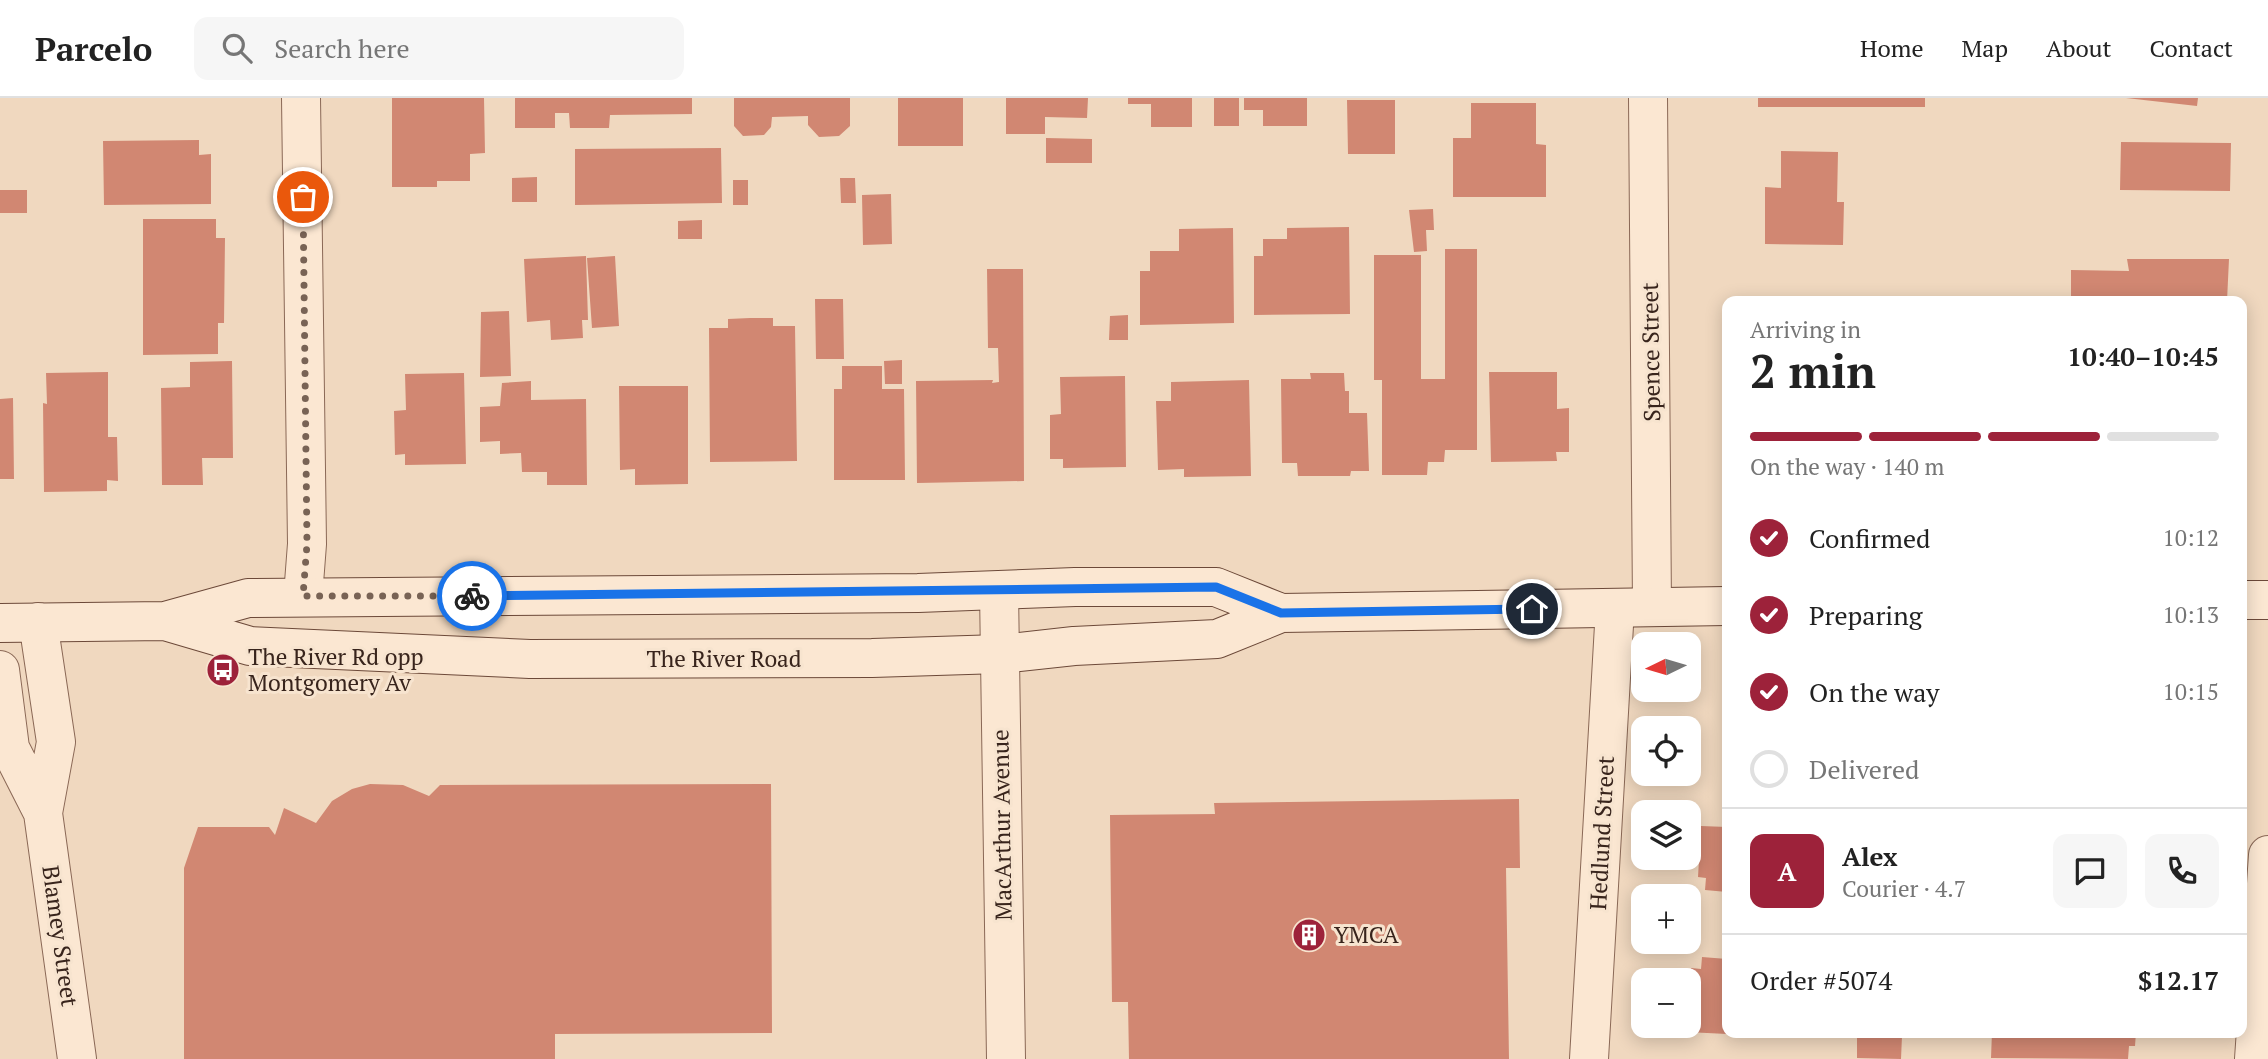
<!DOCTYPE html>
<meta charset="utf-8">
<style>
:root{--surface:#fff;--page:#f6f6f6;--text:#222;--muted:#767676;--line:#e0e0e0;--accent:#9d223a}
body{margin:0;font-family:"PT Serif",serif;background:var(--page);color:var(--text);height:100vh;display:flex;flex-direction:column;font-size:26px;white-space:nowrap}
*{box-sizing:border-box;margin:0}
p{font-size:23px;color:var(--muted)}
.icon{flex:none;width:38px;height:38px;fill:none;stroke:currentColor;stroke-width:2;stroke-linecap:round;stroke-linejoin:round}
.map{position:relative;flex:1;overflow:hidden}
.sheet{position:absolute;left:1722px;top:198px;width:525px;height:742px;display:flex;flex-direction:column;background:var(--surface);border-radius:14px;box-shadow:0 4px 18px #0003}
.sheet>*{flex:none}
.needle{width:46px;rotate:265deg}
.controls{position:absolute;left:1631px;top:534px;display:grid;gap:14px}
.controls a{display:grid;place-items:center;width:70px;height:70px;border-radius:14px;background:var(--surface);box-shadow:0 4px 18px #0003;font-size:35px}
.pin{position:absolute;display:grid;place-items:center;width:60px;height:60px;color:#fff;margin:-30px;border:4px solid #fff;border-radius:50%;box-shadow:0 2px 7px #0007}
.courier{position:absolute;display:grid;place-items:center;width:70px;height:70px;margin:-35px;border:5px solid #1a73e8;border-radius:50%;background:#fff;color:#222;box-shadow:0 2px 9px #0007}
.summary em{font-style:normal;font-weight:700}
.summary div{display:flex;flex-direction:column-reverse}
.summary{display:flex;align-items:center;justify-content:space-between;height:119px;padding:0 28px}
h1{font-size:46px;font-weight:700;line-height:52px}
.bar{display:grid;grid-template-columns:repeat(4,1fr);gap:10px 7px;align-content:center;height:84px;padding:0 28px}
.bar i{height:9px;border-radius:5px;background:var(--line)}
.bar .current{background:var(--accent)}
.bar p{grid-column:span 4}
.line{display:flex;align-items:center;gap:18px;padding:0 28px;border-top:2px solid var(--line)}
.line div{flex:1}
.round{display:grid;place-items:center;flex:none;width:74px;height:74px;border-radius:14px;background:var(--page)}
ol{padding:0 28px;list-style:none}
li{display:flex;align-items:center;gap:21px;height:77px}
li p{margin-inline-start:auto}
li .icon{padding:7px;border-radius:50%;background:var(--accent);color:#fff;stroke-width:4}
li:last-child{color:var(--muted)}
li i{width:38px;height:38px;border:4px solid var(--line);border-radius:50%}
header{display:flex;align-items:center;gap:42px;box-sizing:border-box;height:98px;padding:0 35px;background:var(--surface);border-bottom:2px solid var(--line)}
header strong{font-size:33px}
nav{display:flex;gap:38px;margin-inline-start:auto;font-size:24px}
.search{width:490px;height:63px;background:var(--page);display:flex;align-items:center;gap:18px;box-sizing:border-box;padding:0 24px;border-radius:14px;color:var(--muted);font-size:26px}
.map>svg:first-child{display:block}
</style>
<header>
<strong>Parcelo</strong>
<div class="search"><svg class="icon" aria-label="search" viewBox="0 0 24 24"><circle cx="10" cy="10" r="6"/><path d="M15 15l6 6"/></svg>Search here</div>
<nav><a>Home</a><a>Map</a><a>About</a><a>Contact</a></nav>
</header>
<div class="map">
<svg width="2268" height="961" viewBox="0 0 2268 961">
<rect width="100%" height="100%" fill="#f0d8bf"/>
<!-- building -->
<path fill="#d18772" d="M 392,0 L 484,0 L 485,55 L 470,56 L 470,83 L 437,83 L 437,89 L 392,89 Z
M 515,0 L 692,0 L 692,16 L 610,17 L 609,30 L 570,30 L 569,15 L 555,15 L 555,30 L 515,30 Z
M 734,0 L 850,0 L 850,28 L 839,38 L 819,39 L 808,27 L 808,18 L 772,19 L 771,29 L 764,37 L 743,38 L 734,28 Z
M 898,0 L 963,0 L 963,48 L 898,48 Z
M 1006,0 L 1088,0 L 1087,20 L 1045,19 L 1045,36 L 1006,36 Z
M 1128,0 L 1192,0 L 1192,29 L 1151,29 L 1151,6 L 1128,6 Z
M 1214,0 L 1239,0 L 1239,28 L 1214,28 Z
M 1244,0 L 1307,0 L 1307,28 L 1263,28 L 1263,12 L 1244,12 Z
M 1758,0 L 1925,0 L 1925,9 L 1758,9 Z
M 2126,0 L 2198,0 L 2197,8 Z
M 1347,2 L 1395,2 L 1395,56 L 1348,56 Z
M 1471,5 L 1536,5 L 1536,46 L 1546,47 L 1546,99 L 1453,99 L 1453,40 L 1471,40 Z
M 1046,40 L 1092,41 L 1092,65 L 1046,65 Z
M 199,42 L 199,57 L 211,56 L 211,106 L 104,107 L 103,43 Z
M 2121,44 L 2231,45 L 2230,93 L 2120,92 Z
M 721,50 L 722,105 L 575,107 L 575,51 Z
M 1781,53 L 1838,54 L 1837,104 L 1844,104 L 1843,147 L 1765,146 L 1765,89 L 1781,90 Z
M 537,79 L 537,104 L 512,104 L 512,80 Z
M 840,80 L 855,80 L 856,105 L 841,105 Z
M 733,82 L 748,82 L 748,107 L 733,107 Z
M 0,92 L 27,92 L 27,115 L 0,115 Z
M 891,96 L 892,146 L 863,147 L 862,97 Z
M 1433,111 L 1434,132 L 1426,132 L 1427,153 L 1414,154 L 1409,112 Z
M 143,121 L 216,121 L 216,140 L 225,140 L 224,225 L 218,225 L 218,256 L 143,257 Z
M 702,122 L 702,141 L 678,141 L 678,123 Z
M 1349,129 L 1350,216 L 1254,217 L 1254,158 L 1263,158 L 1263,141 L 1287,141 L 1287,130 Z
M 1233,130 L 1234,225 L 1140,227 L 1140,173 L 1150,173 L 1150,153 L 1179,153 L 1179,131 Z
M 1445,151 L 1477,151 L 1477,352 L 1445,352 L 1444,364 L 1428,364 L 1427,377 L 1382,377 L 1382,282 L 1374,282 L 1374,157 L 1421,157 L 1421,281 L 1445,281 Z
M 586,158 L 588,222 L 582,222 L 583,240 L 551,242 L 550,222 L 527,224 L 524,161 Z
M 615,158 L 619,228 L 592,230 L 587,160 Z
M 2127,161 L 2229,161 L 2227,203 L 2071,203 L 2071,172 L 2129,173 Z
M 987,171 L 1023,171 L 1024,383 L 917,385 L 916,283 L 993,282 L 992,285 L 999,284 L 998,250 L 988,250 Z
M 815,201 L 843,201 L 844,261 L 816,261 Z
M 509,213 L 511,278 L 480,279 L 481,214 Z
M 1128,217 L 1128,242 L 1109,242 L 1110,218 Z
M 750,220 L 773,220 L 773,228 L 795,228 L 797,363 L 710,364 L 709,230 L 728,230 L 728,221 Z
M 902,262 L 902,286 L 885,286 L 884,263 Z
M 232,263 L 233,360 L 202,360 L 203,387 L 162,387 L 161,290 L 190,289 L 190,264 Z
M 842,268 L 882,268 L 882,291 L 904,291 L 905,382 L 834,382 L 834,291 L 842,291 Z
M 108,274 L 108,339 L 117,339 L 118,383 L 107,382 L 107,393 L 44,394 L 43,305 L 47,306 L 46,275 Z
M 1489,274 L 1557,274 L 1557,311 L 1569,310 L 1569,354 L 1556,354 L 1557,363 L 1491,364 Z
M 464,275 L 466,366 L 405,367 L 405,356 L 395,357 L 394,313 L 406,312 L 405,276 Z
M 1310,275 L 1344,275 L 1345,293 L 1349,293 L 1349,315 L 1367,315 L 1369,373 L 1351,373 L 1350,378 L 1298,378 L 1297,365 L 1282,365 L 1281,281 L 1311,281 Z
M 1125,278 L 1126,369 L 1063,370 L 1063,361 L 1050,361 L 1050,317 L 1061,316 L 1060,279 Z
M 1249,282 L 1251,378 L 1184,379 L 1184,371 L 1158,372 L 1156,303 L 1171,303 L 1171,284 Z
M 531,283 L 531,302 L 586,301 L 587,387 L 547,387 L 547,374 L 522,374 L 521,355 L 500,356 L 500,343 L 480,344 L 480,309 L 500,308 L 502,285 Z
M 619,288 L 688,288 L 688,386 L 635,387 L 635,371 L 620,372 Z
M 13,300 L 14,381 L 0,381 L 0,301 Z
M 370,686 L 403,687 L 429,698 L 440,687 L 771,686 L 772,935 L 555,936 L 555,961 L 184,961 L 184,770 L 198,729 L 269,729 L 275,737 L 284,710 L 316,725 L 332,703 L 352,691 Z
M 1519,701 L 1520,770 L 1506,770 L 1509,961 L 1129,961 L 1128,904 L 1112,904 L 1110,717 L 1215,716 L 1214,705 Z
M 1701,728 L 1727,729 L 1727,794 L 1705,792 L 1706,780 L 1698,779 Z
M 1702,859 L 1727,861 L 1727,936 L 1687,934 L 1691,870 L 1701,871 Z
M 1735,934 L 1777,934 L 1777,939 Z
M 1992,934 L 2136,934 L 2135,948 L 2129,948 L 2128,961 L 1991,960 Z
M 1857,937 L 1902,938 L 1901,961 L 1857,960 Z"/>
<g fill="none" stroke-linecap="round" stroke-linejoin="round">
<defs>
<path id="minor" d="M 301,0 L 307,446 L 303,498
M 1648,0 L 1652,509
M 999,493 L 1006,961
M 38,524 L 56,644 L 43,715 L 77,961
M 0,572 L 10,650 L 43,715
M 1589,961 L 1615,510"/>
<path id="tertiary" d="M 2254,961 L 2268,757"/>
<path id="secondary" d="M 2242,502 L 2268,502
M 165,523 L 250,548 L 530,561 L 872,560 L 1000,556 L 1074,548 L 1217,541 L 1281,515 L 1727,508
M 0,525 L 165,523 L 248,500 L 918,495 L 1075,489 L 1216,489 L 1281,515"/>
</defs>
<!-- minor casing -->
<use href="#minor" stroke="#8a6856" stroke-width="40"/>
<!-- tertiary casing -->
<use href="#tertiary" stroke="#8a6856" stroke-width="40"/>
<!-- secondary casing -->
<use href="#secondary" stroke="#6c4939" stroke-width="40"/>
<!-- minor -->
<use href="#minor" stroke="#fbe7d2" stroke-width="38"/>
<!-- tertiary -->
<use href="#tertiary" stroke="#fbe7d2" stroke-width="38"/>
<!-- secondary -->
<use href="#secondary" stroke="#fbe7d2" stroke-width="38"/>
</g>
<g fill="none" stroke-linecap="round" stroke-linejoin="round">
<!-- done -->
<path stroke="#786355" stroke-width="7" stroke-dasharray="0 12.6" d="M 303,99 L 307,446 L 303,498 L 472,498"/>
<!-- route -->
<path stroke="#1a73e8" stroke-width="9" d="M 472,498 L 1216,489 L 1281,515 L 1532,511"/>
</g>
<!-- icons -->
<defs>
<symbol id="bus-disc" viewBox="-11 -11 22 22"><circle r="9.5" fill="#9d223a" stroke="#f7e4cf"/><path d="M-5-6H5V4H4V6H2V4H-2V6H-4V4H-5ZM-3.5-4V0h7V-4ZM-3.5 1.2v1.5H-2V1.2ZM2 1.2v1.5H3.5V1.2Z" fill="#fff"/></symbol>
<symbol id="building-disc" viewBox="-11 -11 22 22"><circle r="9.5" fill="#9d223a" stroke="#f7e4cf"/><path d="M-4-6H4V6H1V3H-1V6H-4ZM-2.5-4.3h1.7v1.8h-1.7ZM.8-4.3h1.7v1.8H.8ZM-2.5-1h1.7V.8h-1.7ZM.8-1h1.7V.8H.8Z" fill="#fff"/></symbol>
</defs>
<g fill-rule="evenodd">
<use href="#bus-disc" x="204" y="553" width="38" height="38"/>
<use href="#building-disc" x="1290" y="818" width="38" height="38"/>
</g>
<g text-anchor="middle" stroke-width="6" stroke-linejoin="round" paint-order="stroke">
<!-- street labels -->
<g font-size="23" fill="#38241c" stroke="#f7e4cf">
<text transform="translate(1651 254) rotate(-91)" y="8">Spence Street</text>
<text x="724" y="569">The River Road</text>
<text transform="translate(1002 727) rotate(-91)" y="8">MacArthur Avenue</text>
<text transform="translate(1602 735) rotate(-87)" y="8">Hedlund Street</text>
<text transform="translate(60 838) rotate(82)" y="8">Blamey Street</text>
</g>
<!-- poi labels -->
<g font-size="23" fill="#38241c" stroke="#f7e4cf" text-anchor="start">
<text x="248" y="567">The River Rd opp<tspan x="248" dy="26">Montgomery Av</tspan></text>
<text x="1334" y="845">YMCA</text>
</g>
</g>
</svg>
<div class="controls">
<a><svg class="needle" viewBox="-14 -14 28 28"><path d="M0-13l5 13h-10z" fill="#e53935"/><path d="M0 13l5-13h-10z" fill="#767676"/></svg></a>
<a><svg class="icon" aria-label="locate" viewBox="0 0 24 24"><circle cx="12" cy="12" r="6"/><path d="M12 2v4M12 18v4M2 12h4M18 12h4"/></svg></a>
<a><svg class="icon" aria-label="layers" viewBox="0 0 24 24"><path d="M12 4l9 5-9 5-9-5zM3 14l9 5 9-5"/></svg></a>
<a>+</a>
<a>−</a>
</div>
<div class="pin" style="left:303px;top:99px;background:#ea580c"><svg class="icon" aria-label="bag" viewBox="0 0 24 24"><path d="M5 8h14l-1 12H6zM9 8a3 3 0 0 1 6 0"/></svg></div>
<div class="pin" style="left:1532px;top:511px;background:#1f2937"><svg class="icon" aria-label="home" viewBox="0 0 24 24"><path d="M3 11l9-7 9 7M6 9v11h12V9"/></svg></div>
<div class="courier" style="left:472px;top:498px"><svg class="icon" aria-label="bike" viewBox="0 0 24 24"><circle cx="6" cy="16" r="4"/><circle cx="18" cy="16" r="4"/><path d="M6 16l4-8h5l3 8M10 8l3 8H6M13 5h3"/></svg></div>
<section class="sheet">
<div class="summary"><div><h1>2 min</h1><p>Arriving in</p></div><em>10:40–10:45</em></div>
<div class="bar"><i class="current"></i><i class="current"></i><i class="current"></i><i></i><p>On the way · 140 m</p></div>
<ol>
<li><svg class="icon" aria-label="check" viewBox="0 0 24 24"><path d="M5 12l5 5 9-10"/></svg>Confirmed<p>10:12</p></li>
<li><svg class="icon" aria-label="check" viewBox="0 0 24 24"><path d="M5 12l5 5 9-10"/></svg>Preparing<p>10:13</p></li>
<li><svg class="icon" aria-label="check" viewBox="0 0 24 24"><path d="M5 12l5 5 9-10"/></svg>On the way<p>10:15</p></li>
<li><i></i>Delivered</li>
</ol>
<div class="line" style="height:126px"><b class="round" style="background:var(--accent);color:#fff">A</b><div><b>Alex</b><p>Courier · 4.7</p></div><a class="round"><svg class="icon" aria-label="chat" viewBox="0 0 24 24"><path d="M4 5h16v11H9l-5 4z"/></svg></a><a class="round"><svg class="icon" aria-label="phone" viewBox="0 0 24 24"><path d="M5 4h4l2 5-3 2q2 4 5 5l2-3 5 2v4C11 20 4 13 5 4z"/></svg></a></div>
<div class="line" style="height:91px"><div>Order #5074</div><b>$12.17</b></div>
</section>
</div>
